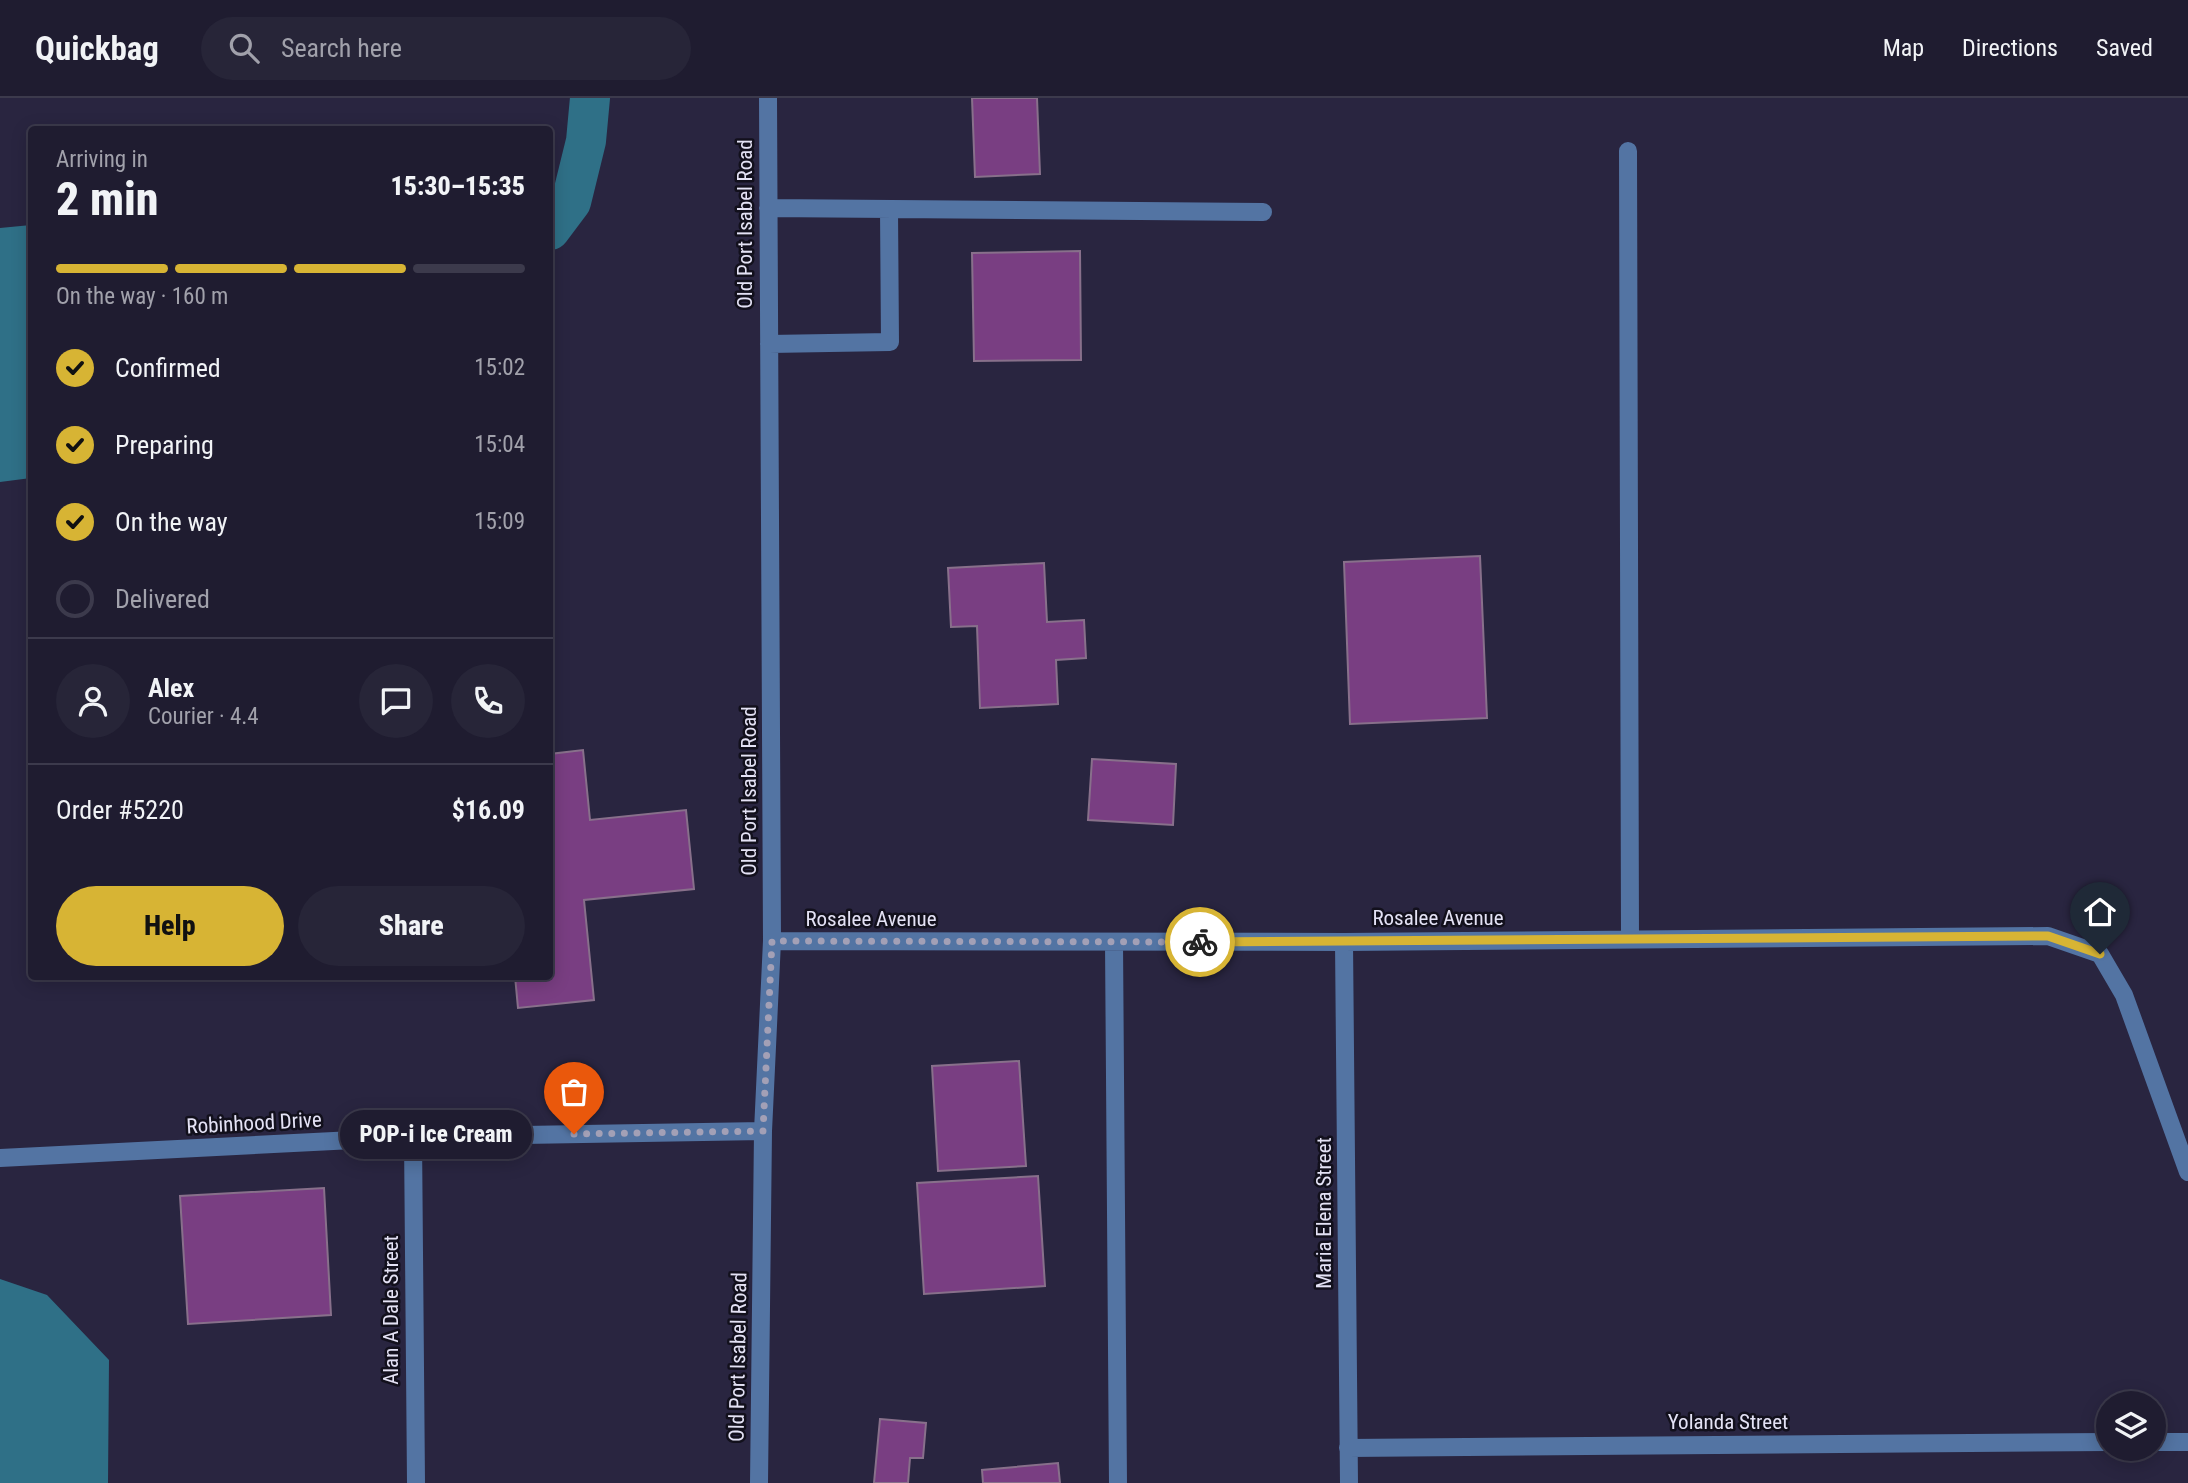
<!DOCTYPE html>
<meta charset="utf-8">
<style>
:root{--surface:#1f1c30;--page:#272538;--text:#f1f3f6;--muted:#a1a1ab;--line:#3c3a4c;--accent:#d7b434}
body{margin:0;font-family:"Roboto Condensed",sans-serif;background:var(--page);color:var(--text);height:100vh;display:flex;flex-direction:column;font-size:26px;white-space:nowrap}
*{box-sizing:border-box;margin:0}
p{font-size:23px;color:var(--muted)}
.icon{flex:none;width:38px;height:38px;fill:none;stroke:currentColor;stroke-width:2;stroke-linecap:round;stroke-linejoin:round}
.map{position:relative;flex:1;overflow:hidden}
.side{position:absolute;left:28px;top:28px;width:525px;height:854px;display:flex;flex-direction:column;background:var(--surface);border-radius:7px;box-shadow:0 4px 18px #0003,0 0 0 2px var(--line)}
.side>*{flex:none}
.controls{position:absolute;left:2096px;top:1293px;display:grid;gap:14px}
.controls a{display:grid;place-items:center;width:70px;height:70px;border-radius:50%;background:var(--surface);box-shadow:0 4px 18px #0003,0 0 0 2px var(--line);font-size:35px}
.pin{position:absolute;display:grid;place-items:center;width:60px;height:60px;color:#fff;margin:-72px -30px;border-radius:50% 50% 50% 0;rotate:-45deg;box-shadow:0 0 7px #0007}
.pin .icon{rotate:45deg}
.courier{position:absolute;display:grid;place-items:center;width:70px;height:70px;margin:-35px;border:5px solid #d7b434;border-radius:50%;background:#fff;color:#222;box-shadow:0 2px 9px #0007}
.bubble{position:absolute;height:49px;border-radius:24px;background:var(--surface);box-shadow:0 4px 18px #0003,0 0 0 2px var(--line);font-size:23px;font-weight:800;line-height:49px;text-align:center}
.headline em{font-style:normal;font-weight:800}
.headline div{display:flex;flex-direction:column-reverse}
.headline{display:flex;align-items:center;justify-content:space-between;height:119px;padding:0 28px}
h1{font-size:46px;font-weight:800;line-height:52px}
.bar{display:grid;grid-template-columns:repeat(4,1fr);gap:10px 7px;align-content:center;height:84px;padding:0 28px}
.bar i{height:9px;border-radius:5px;background:var(--line)}
.bar .current{background:var(--accent)}
.bar p{grid-column:span 4}
.line{display:flex;align-items:center;gap:18px;padding:0 28px;border-top:2px solid var(--line)}
.line div{flex:1}
.round{display:grid;place-items:center;flex:none;width:74px;height:74px;border-radius:37px;background:var(--page)}
ol{padding:0 28px;list-style:none}
li{display:flex;align-items:center;gap:21px;height:77px}
li p{margin-inline-start:auto}
li .icon{padding:7px;border-radius:50%;background:var(--accent);color:#111;stroke-width:4}
li:last-child{color:var(--muted)}
li i{width:38px;height:38px;border:4px solid var(--line);border-radius:50%}
.action{display:flex;gap:14px;margin-top:auto;padding:14px 28px}
.action a{flex:1;height:80px;border-radius:42px;background:var(--accent);color:#111;font-size:28px;font-weight:800;line-height:80px;text-align:center}
.action a+a{background:var(--page);color:var(--text)}
header{display:flex;align-items:center;gap:42px;box-sizing:border-box;height:98px;padding:0 35px;background:var(--surface);border-bottom:2px solid var(--line)}
header strong{font-size:33px}
nav{display:flex;gap:38px;margin-inline-start:auto;font-size:24px}
.search{width:490px;height:63px;background:var(--page);display:flex;align-items:center;gap:18px;box-sizing:border-box;padding:0 24px;border-radius:38px;color:var(--muted);font-size:26px}
.map>svg:first-child{display:block}
</style>
<header>
<strong>Quickbag</strong>
<div class="search"><svg class="icon" aria-label="search" viewBox="0 0 24 24"><circle cx="10" cy="10" r="6"/><path d="M15 15l6 6"/></svg>Search here</div>
<nav><a>Map</a><a>Directions</a><a>Saved</a></nav>
</header>
<div class="map">
<svg width="2188" height="1385" viewBox="0 0 2188 1385">
<rect width="100%" height="100%" fill="#292540"/>
<!-- water -->
<path fill="#2f7087" d="M 31,127 L 31,380 L 0,384 L 0,130 Z
M 0,1181 L 47,1197 L 109,1262 L 108,1385 L 0,1385 Z"/>
<g fill="none" stroke-linecap="round" stroke-linejoin="round">
<!-- canal -->
<path stroke="#2f7087" stroke-width="40" d="M 550,132 L 571,104 L 586,43 L 590,0"/>
</g>
<!-- building -->
<path fill="#793e82" stroke="#88708b" stroke-width="2" d="M 972,0 L 1037,0 L 1040,76 L 975,79 Z
M 1080,153 L 1081,262 L 974,263 L 972,155 Z
M 1480,458 L 1487,620 L 1350,626 L 1344,464 Z
M 1044,465 L 1047,524 L 1084,522 L 1086,560 L 1056,562 L 1058,606 L 980,610 L 977,528 L 951,529 L 948,470 Z
M 583,652 L 590,722 L 686,712 L 694,791 L 584,802 L 594,902 L 518,910 L 515,878 L 550,878 L 550,656 Z
M 1092,661 L 1176,666 L 1173,727 L 1088,722 Z
M 1019,963 L 1026,1068 L 938,1073 L 932,968 Z
M 1038,1078 L 1045,1188 L 924,1196 L 917,1085 Z
M 324,1090 L 331,1217 L 188,1226 L 180,1098 Z
M 880,1321 L 926,1325 L 923,1360 L 910,1360 L 908,1385 L 874,1385 Z
M 1058,1365 L 1060,1385 L 983,1385 L 982,1372 Z"/>
<g fill="none" stroke-linecap="round" stroke-linejoin="round">
<!-- minor -->
<path stroke="#5374a3" stroke-width="18" d="M 1628,53 L 1630,841
M 768,110 L 1263,114
M 769,246 L 890,244 L 889,112
M 772,843 L 1344,844 L 2048,838 L 2100,856 L 2124,897 L 2188,1074
M 1114,844 L 1118,1385
M 1344,844 L 1349,1385
M 413,1039 L 416,1385
M 0,1060 L 413,1039 L 763,1033
M 2154,1344 L 2188,1344
M 1348,1350 L 2109,1344
M 759,1385 L 763,1033 L 772,843 L 768,0"/>
</g>
<g fill="none" stroke-linecap="round" stroke-linejoin="round">
<!-- done -->
<path stroke="#a3a0b6" stroke-width="7" stroke-dasharray="0 12.6" d="M 574,1036 L 763,1033 L 772,843 L 1200,844"/>
<!-- route -->
<path stroke="#d7b434" stroke-width="9" d="M 1200,844 L 2048,838 L 2100,856"/>
</g>
<g text-anchor="middle" stroke-width="5" stroke-linejoin="round" paint-order="stroke">
<!-- street labels -->
<g font-size="21" fill="#e4e2f5" stroke="#12101c">
<text transform="translate(745 126) rotate(-90)" y="7">Old Port Isabel Road</text>
<text transform="translate(749 693) rotate(-90)" y="7">Old Port Isabel Road</text>
<text x="1438" y="827">Rosalee Avenue</text>
<text x="871" y="828">Rosalee Avenue</text>
<text transform="translate(254 1025) rotate(-3)" y="7">Robinhood Drive</text>
<text transform="translate(1324 1115) rotate(-90)" y="7">Maria Elena Street</text>
<text transform="translate(391 1212) rotate(-90)" y="7">Alan A Dale Street</text>
<text transform="translate(738 1259) rotate(-89)" y="7">Old Port Isabel Road</text>
<text x="1728" y="1331">Yolanda Street</text>
</g>
</g>
</svg>
<div class="controls">
<a><svg class="icon" aria-label="layers" viewBox="0 0 24 24"><path d="M12 4l9 5-9 5-9-5zM3 14l9 5 9-5"/></svg></a>
</div>
<div class="pin" style="left:574px;top:1036px;background:#ea580c"><svg class="icon" aria-label="bag" viewBox="0 0 24 24"><path d="M5 8h14l-1 12H6zM9 8a3 3 0 0 1 6 0"/></svg></div>
<div class="pin" style="left:2100px;top:856px;background:#1f2937"><svg class="icon" aria-label="home" viewBox="0 0 24 24"><path d="M3 11l9-7 9 7M6 9v11h12V9"/></svg></div>
<div class="courier" style="left:1200px;top:844px"><svg class="icon" aria-label="bike" viewBox="0 0 24 24"><circle cx="6" cy="16" r="4"/><circle cx="18" cy="16" r="4"/><path d="M6 16l4-8h5l3 8M10 8l3 8H6M13 5h3"/></svg></div>
<div class="bubble" style="left:340px;top:1012px;width:192px">POP-i Ice Cream</div>
<section class="side">
<div class="headline"><div><h1>2 min</h1><p>Arriving in</p></div><em>15:30–15:35</em></div>
<div class="bar"><i class="current"></i><i class="current"></i><i class="current"></i><i></i><p>On the way · 160 m</p></div>
<ol>
<li><svg class="icon" aria-label="check" viewBox="0 0 24 24"><path d="M5 12l5 5 9-10"/></svg>Confirmed<p>15:02</p></li>
<li><svg class="icon" aria-label="check" viewBox="0 0 24 24"><path d="M5 12l5 5 9-10"/></svg>Preparing<p>15:04</p></li>
<li><svg class="icon" aria-label="check" viewBox="0 0 24 24"><path d="M5 12l5 5 9-10"/></svg>On the way<p>15:09</p></li>
<li><i></i>Delivered</li>
</ol>
<div class="line" style="height:126px"><a class="round"><svg class="icon" aria-label="person" viewBox="0 0 24 24"><circle cx="12" cy="8" r="4"/><path d="M4 21q1-7 8-7t8 7"/></svg></a><div><b>Alex</b><p>Courier · 4.4</p></div><a class="round"><svg class="icon" aria-label="chat" viewBox="0 0 24 24"><path d="M4 5h16v11H9l-5 4z"/></svg></a><a class="round"><svg class="icon" aria-label="phone" viewBox="0 0 24 24"><path d="M5 4h4l2 5-3 2q2 4 5 5l2-3 5 2v4C11 20 4 13 5 4z"/></svg></a></div>
<div class="line" style="height:91px"><div>Order #5220</div><b>$16.09</b></div>
<div class="action"><a>Help</a><a>Share</a></div>
</section>
</div>
